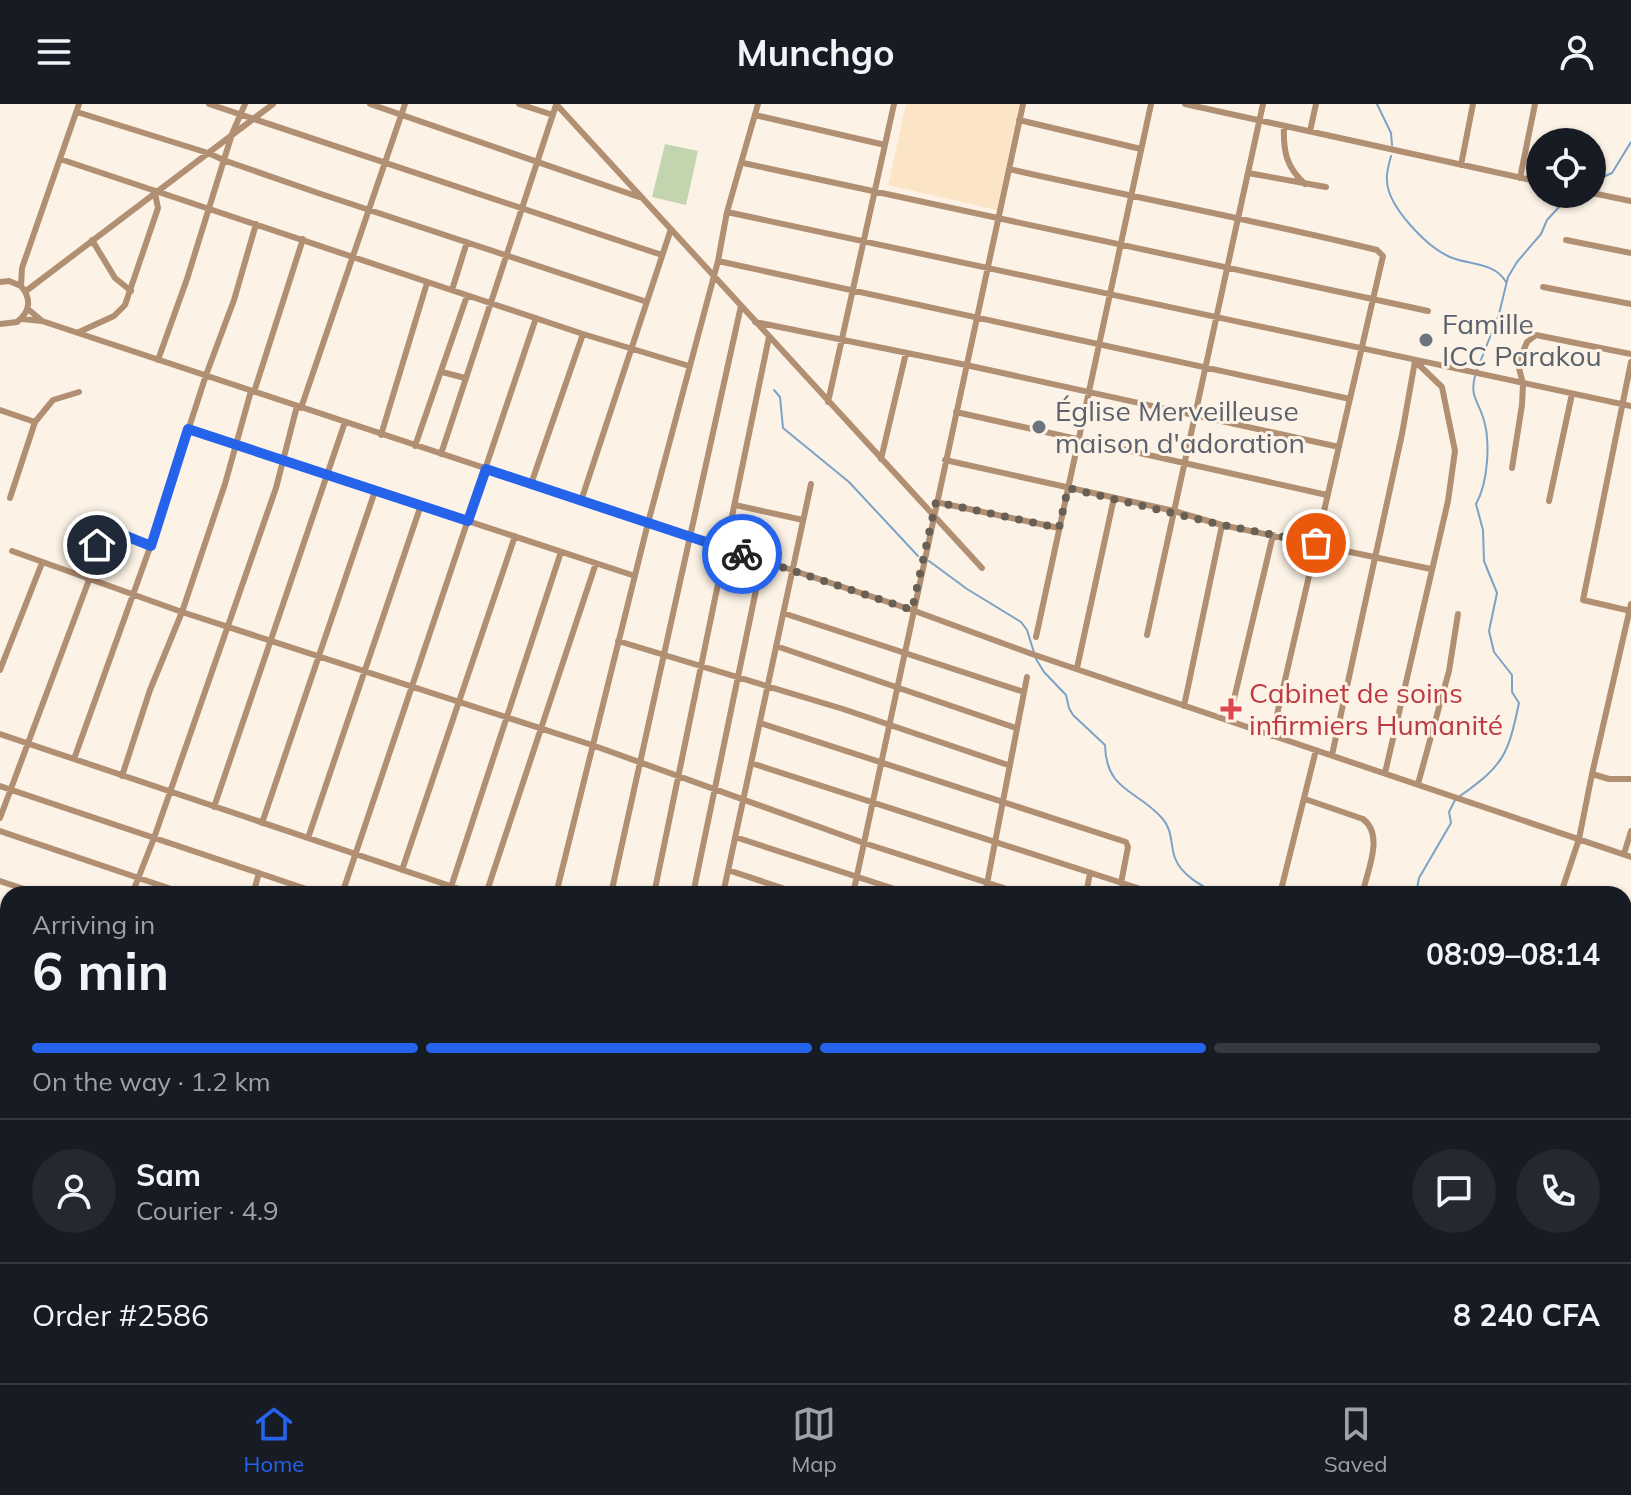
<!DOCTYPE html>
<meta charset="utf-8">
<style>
:root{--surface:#171b24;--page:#242831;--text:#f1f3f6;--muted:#9ea1a6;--line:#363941;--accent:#2563eb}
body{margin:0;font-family:Mulish,sans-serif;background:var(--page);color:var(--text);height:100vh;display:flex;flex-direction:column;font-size:30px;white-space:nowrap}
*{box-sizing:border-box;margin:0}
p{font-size:26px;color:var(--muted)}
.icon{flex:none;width:44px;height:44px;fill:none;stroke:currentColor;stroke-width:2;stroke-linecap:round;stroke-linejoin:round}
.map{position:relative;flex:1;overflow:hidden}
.panel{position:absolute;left:0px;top:782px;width:1632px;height:498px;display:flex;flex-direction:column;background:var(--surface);border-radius:24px 24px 0 0;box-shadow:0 2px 6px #0004}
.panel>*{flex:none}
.tools{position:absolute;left:1526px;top:24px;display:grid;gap:16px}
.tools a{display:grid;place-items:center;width:80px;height:80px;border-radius:50%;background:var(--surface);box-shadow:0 2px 6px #0004;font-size:40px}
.pin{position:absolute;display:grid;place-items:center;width:68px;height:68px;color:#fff;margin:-34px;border:4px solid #fff;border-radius:50%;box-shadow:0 2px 8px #0007}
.courier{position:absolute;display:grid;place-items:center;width:80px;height:80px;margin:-40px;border:6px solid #2563eb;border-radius:50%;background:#fff;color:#222;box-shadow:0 2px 10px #0007}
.head em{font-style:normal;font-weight:700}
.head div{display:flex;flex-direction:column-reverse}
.head{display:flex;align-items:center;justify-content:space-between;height:136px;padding:0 32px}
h1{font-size:52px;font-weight:700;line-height:60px}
.bar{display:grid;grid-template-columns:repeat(4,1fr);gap:12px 8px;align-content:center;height:96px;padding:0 32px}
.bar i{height:10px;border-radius:6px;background:var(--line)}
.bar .current{background:var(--accent)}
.bar p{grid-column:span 4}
.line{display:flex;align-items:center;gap:20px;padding:0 32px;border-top:2px solid var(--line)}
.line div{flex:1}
.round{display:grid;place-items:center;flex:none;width:84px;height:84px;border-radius:42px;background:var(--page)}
header{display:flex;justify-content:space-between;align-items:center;height:104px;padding:0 32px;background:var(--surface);font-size:36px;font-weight:700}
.dock{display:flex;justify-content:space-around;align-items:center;height:112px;border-top:2px solid var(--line);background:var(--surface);font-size:22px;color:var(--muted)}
.dock a{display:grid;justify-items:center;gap:4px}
.dock .current{color:var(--accent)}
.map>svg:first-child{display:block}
</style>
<header><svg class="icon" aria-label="menu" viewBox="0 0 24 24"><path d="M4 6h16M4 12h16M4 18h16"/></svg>Munchgo<svg class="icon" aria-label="person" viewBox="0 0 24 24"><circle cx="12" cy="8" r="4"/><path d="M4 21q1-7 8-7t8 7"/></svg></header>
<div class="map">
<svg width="1631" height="1279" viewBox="0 0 1631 1279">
<rect width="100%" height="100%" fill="#fcf3e6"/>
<!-- built -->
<path fill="#fbe5c6" d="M 906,0 L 1019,0 L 997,106 L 888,81 Z"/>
<!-- green -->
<path fill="#c3d5af" d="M 665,40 L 698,47 L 686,101 L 652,93 Z"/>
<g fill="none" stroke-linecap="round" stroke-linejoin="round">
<!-- stream -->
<path stroke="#7ba2c7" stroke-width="2" d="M 1377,0 L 1391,29 L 1392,41
M 1391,52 C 1389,60 1386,69 1387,77 C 1388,103 1427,143 1450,153 C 1468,161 1495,158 1506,178
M 1592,78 L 1612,69 L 1631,38
M 1477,266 L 1499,210 L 1508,173 L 1517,158 L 1541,130 L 1547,116 L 1571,90
M 774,286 L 780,293 L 783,324 L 849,378 L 918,452
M 929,457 L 967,485 L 1021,518 L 1027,526 L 1036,555 L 1044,568 L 1066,591 L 1069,604 L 1073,611 L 1105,641 C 1106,687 1136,685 1162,714 C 1173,726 1170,740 1175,754 C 1181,771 1202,782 1217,790
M 1460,692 C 1504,661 1508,651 1519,599 L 1512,588 L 1512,571 L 1494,548 L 1489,527 L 1497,489 L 1484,457 L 1483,426 L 1476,400 C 1488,379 1491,337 1483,313 C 1477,295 1470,292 1475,272
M 1416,790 L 1419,774 L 1451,719 L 1449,708 L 1455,696
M 1226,1279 L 1233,1272"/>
<!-- minor -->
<path stroke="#b18f72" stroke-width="6" d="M 209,0 L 662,151
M 370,0 L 639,93
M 519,0 L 553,11
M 556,0 L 982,464
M 1185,0 L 1540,78
M 77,8 L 208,49 L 226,57 L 318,89 L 647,198
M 755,11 L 885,41
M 1019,16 L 1141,45
M 1284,22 C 1283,47 1286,63 1305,80
M 1310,27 L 1316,0
M 60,55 L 583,230 L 689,262
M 743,59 L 1428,207
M 1461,61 L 1473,0
M 1009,65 C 1132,93 1255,116 1377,146 L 1383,152 L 1272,632
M 1248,69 L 1326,83
M 1520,74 L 1535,0
M 1592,89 L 1631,97
M 727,108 L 1631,302
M 92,136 L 115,174 L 131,187
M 1566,136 L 1631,149
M 718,157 L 1350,295
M 0,178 L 9,177 L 21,182 C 32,195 30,208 17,218 L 0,220
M 21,182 L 22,164 L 79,0
M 1543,183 L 1631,200
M 452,186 L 467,138
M 26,187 L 273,0
M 22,215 L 42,217 L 28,205
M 42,217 L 912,506 L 1032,550 L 1631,753
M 755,218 L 966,261 L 1339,343
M 79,228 L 114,212 L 125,201 L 158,104 L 155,89
M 158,256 L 187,175 L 232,30 L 245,0
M 1631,258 L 1583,496 L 1631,507
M 442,268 L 465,274
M 254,288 L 303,135
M 828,298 L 894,0
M 301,304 L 405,0
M 0,306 L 35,318
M 956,308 L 1327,391
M 188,325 L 635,472
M 381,331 L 427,179
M 415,342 L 467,192
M 441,350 L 556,1
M 881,355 L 906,249
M 945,356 L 1174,407 L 1222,421 L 1431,465
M 1512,364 L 1522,301 L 1523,280 L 1518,260 L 1527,238 L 1536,231 L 1631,250
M 531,380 L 583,230
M 10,394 L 35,318 L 53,296 L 79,288
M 581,397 L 671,125
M 1549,397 L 1572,290
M 936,398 L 1059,424
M 735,401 L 803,416
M 12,447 L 182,508 L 592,641 L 864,739 L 1022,790
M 1631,500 L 1592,670 L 1609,675 L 1631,675
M 783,509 L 1024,588
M 1147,531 L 1263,0
M 1036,533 L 1151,0
M 618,537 L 843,605 L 1008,661
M 776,542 L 1016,624
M 1077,564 L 1114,394
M 0,566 L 42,459
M 1184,602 L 1222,421
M 1229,616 L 1273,431
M 760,619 L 1126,738 L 1128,743 L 1121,779
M 0,630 L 474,790
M 1332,651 L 1402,330 L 1415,257
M 74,655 L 153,435 L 206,271 L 234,196 L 256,120
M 751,659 L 1156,790
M 1385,669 L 1448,397 L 1455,347 L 1442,283 L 1415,257
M 122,672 L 150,586 L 182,508 L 225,380 L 251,287
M 1418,680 L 1449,567 L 1458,510
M 0,682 L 321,790
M 1305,695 L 1363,715 C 1384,731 1368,765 1363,787
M 214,703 L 345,318
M 0,714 L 89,476 C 93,459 93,430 115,429 L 151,442
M 262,719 L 375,387
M 0,727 L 186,790
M 735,733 L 910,790
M 308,734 L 421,401
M 1624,750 L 1631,727
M 402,766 L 515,432
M 728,766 L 800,790
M 0,777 L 39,790
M 451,783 L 561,448
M 132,790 L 154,734 L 276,384 L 297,302
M 253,790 L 259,769
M 342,790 L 536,214
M 486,790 L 596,459
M 556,790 L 648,419 L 718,157 L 727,108 L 758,0
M 611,790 L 741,202
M 654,790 L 769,233
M 693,790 L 762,457
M 723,790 L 811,380
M 853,790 L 1023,0
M 985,790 L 1027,573
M 1086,790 L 1090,769
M 1280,790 L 1316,646
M 1580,790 L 1563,783 L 1579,735 L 1592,670
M 1624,805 L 1631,808
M 0,826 L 8,829
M 1624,852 L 1631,854
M 0,878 L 8,881
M 0,940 L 8,917
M 1624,1015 L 1631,991
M 0,1028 L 8,1031
M 0,1074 L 8,1068
M 0,1098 L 8,1109
M 1624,1146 L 1631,1148
M 0,1185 L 8,1197
M 0,1208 L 8,1202
M 0,1234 L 8,1246
M 25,1272 L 30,1279
M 72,1272 L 76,1279
M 117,1272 L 121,1279
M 302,1272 L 306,1279
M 360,1272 L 361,1279
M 659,1272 L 663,1279
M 1071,1272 L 1075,1279
M 1428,1272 L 1442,1278 L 1460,1279
M 331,1279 L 341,1272
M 417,1279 L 427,1272
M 682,1279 L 693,1272
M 1092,1279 L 1094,1272
M 1513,1279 L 1514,1272"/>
</g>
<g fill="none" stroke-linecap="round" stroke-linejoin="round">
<!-- done -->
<path stroke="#686055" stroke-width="8" stroke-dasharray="0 14.4" d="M 742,450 L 912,506 L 936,398 L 1059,424 L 1068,384 L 1222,421 L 1316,439"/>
<!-- route -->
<path stroke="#2563eb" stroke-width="10" d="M 97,441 L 109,429 L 121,430 L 151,442 L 188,325 L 468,417 L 486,365 L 742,450"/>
</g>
<!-- markers -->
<g fill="#6b7280" stroke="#fcf3e6" stroke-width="3">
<circle cx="1426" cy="236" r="8"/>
<circle cx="1039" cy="323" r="8"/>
</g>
<path fill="#e0444e" stroke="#fcf3e6" stroke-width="3" d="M1227 593h8v8h8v8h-8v8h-8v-8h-8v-8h8z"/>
<g text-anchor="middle" stroke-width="6" stroke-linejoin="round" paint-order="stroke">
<!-- worship labels -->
<g font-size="28" fill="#5b616d" stroke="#fcf3e6" text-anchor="start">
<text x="1442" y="230">Famille<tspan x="1442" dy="32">ICC Parakou</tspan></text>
<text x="1055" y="317">Église Merveilleuse<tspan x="1055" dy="32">maison d'adoration</tspan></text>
</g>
<!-- health labels -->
<g font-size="28" fill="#be3a42" stroke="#fcf3e6" text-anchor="start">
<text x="1249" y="599">Cabinet de soins<tspan x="1249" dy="32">infirmiers Humanité</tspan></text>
</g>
</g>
</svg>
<div class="tools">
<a><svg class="icon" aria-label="locate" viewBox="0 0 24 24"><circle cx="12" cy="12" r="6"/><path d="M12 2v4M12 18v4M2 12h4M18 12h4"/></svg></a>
</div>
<div class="pin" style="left:1316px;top:439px;background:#ea580c"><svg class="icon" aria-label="bag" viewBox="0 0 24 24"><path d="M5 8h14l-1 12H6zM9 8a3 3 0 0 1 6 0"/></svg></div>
<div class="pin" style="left:97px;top:441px;background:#1f2937"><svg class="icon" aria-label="home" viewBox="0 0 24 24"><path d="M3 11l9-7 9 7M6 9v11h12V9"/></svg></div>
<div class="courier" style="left:742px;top:450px"><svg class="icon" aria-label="bike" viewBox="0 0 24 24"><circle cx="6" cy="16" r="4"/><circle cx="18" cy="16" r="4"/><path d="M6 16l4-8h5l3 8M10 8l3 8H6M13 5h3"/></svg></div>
<section class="panel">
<div class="head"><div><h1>6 min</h1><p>Arriving in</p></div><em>08:09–08:14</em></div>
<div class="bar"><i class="current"></i><i class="current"></i><i class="current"></i><i></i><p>On the way · 1.2 km</p></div>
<div class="line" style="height:144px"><a class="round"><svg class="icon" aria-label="person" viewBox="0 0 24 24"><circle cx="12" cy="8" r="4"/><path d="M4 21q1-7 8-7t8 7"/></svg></a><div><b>Sam</b><p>Courier · 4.9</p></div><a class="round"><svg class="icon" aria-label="chat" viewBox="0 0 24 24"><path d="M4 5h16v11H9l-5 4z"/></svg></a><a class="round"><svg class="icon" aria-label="phone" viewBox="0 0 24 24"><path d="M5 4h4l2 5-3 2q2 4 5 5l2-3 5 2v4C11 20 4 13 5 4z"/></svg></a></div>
<div class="line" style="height:104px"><div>Order #2586</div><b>8 240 CFA</b></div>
</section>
</div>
<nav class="dock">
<a class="current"><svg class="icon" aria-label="home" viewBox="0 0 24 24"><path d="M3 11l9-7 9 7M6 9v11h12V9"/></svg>Home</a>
<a><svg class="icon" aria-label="map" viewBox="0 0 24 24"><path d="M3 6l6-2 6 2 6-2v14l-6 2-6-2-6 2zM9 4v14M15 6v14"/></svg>Map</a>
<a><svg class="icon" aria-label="saved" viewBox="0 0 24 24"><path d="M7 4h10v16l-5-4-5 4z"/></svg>Saved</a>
</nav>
